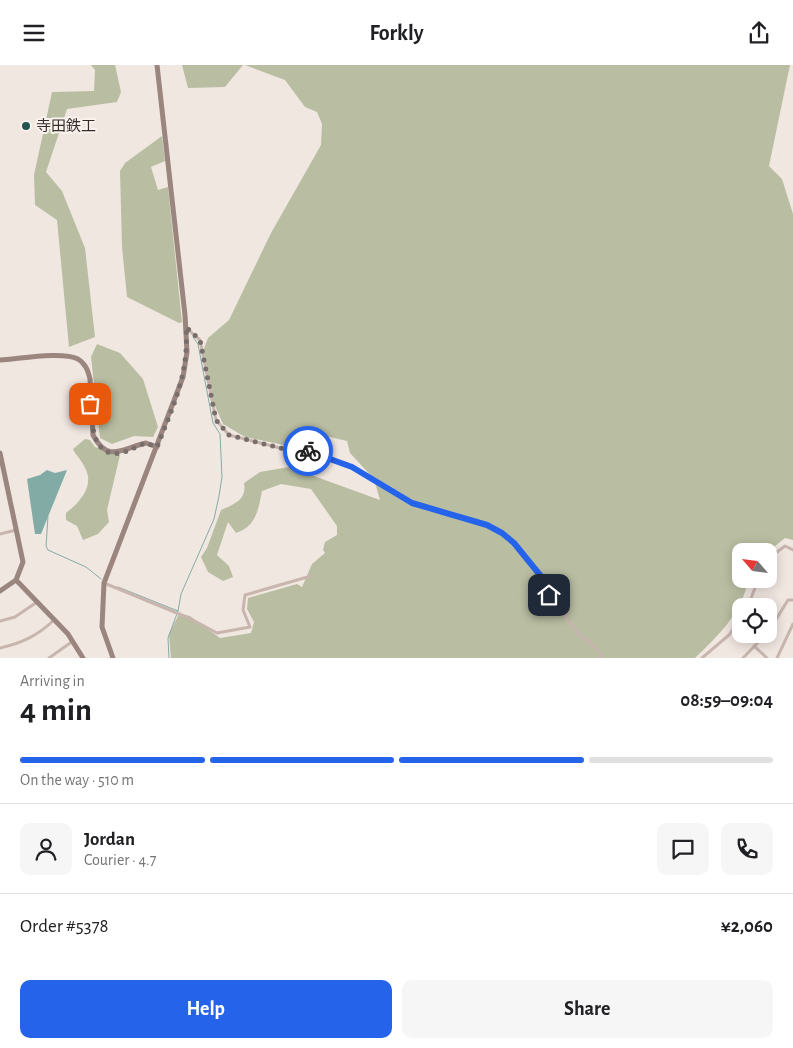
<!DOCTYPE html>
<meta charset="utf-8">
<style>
:root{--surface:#fff;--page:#f6f6f6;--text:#202124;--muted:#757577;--line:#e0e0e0;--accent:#2563eb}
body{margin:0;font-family:"Alegreya Sans","Noto Sans JP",sans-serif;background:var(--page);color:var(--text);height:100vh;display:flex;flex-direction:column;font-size:19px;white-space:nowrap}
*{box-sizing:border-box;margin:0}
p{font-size:16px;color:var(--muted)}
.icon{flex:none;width:28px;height:28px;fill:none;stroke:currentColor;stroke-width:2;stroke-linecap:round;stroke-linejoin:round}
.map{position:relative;height:593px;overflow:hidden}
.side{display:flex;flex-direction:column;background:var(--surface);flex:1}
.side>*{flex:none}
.needle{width:32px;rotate:298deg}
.buttons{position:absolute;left:732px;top:478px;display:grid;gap:10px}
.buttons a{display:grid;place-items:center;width:45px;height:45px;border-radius:10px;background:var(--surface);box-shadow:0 2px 12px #0003;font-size:25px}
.pin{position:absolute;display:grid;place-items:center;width:42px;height:42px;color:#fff;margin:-21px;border-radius:10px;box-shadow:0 2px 8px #0006}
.courier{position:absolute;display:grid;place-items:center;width:50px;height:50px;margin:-25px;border:4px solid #2563eb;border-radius:50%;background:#fff;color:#222;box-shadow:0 1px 6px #0007}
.head em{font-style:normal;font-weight:700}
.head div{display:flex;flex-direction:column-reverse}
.head{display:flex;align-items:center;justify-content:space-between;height:85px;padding:0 20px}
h1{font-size:32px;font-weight:700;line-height:38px}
.bar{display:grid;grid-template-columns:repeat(4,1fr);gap:8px 5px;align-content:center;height:60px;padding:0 20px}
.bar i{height:6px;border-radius:4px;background:var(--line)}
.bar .active{background:var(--accent)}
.bar p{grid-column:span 4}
.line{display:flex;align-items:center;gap:12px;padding:0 20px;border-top:1px solid var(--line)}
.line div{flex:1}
.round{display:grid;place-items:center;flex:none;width:52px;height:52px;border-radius:10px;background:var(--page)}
.cta{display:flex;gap:10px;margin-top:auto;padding:10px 20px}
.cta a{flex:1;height:58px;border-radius:10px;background:var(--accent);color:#fff;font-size:20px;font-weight:700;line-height:58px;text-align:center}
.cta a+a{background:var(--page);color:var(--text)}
header{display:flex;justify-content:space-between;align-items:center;height:65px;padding:0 20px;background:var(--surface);font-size:22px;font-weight:700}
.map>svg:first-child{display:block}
</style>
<header><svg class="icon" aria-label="menu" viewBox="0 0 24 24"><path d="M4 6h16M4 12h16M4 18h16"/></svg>Forkly<svg class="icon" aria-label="share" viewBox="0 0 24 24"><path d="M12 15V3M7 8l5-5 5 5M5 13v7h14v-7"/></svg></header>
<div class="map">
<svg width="793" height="593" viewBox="0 0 793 593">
<rect width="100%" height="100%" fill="#f1e7e1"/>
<!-- green -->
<path fill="#b9bea2" d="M 91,0 L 115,0 L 121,27 L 117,37 L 67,44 L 46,107 L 62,126 L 85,183 L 95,272 L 69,282 L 57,155 L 35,140 L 34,110 L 52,27 L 94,26 L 95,5 Z
M 182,0 L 243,0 L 225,22 L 188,23 Z
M 245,0 L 790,0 L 769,101 L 782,114 L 793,149 L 793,475 L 785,473 L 769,486 L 741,486 L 741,514 L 748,514 C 743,547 718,571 695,593 L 171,593 L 169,569 L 179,549 L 190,551 L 220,573 L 251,568 L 254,557 L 247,544 L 248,533 L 297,519 L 302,522 L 312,499 L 325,488 L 323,485 L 325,477 L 337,470 L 337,461 L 311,424 L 281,419 L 262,426 C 258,446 256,461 236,468 L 228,457 L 217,490 L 229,501 L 233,512 L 223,516 L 208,507 L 201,492 L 207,483 L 221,445 C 234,439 247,435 244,418 L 260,407 L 289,402 L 380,435 L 374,414 L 350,388 L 347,376 L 313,368 L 298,383 L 245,372 L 223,359 L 212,334 L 203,286 L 208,273 L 229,255 L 271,168 L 321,80 L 322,59 L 317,47 L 305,42 L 285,15 Z
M 162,71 L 165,96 L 151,102 L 158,125 L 168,122 L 182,257 L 179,258 L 127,232 L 122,182 L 120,106 L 125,98 Z
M 97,279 L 120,288 L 143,314 L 158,362 L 153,372 L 134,371 L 112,379 L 100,373 L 91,292 Z
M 85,374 L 90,375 L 95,382 L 120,390 L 107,445 L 109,457 L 98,469 L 83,475 L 77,461 L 66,455 L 66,448 C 80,437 96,420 84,401 C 81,394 76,391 73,384 Z"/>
<!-- water -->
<path fill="#83aba6" d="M 47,405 L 55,408 L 67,405 L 41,469 L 35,469 L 27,414 L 40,410 Z"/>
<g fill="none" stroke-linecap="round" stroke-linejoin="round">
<!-- stream -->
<path stroke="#83aba6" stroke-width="1" d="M 48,452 L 46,481 L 48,485 L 86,502 L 101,514
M 118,522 L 178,546
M 169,593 L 168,573 L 178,546 L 181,529 L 214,454 L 219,431 L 222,412 L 220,369 L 213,358 L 198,279 L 193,272"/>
<!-- street -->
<path stroke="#c8b6ae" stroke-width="3" d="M 186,263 L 200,275 L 216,355 L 229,370 L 284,384 L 312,387 L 352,402 L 412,438 L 487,461 L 502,468 L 528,494 L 544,515 L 549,530 L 578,568 L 596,583 L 602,593
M 0,469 L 16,465
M 769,493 L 785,481 L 793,485
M 104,518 L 189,553 L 217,568 L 250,562 L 243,545 L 245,530 L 311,511
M 748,541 L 755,523 L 754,514
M 0,556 L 15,552 L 37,537
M 769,566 L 788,535 L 793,535
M 754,581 L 767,593
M 0,583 C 22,578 37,571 54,555
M 49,593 L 73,576
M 702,593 L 729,570 L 741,553
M 743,593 L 766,569
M 777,593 L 793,559"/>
<!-- secondary -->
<path stroke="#9b857f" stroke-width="5" d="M 0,295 C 19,294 62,286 78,294 C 86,299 88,306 90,314 L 93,370 C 108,399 123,383 146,378 L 157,382
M 0,388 L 23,497 L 16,515 L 0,526
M 16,515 L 68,569 L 83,593
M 113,593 L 102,562 L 104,518 L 183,312 L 187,287 L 185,250 L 157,0"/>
</g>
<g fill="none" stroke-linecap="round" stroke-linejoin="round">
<!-- done -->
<path stroke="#786e6b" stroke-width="5" stroke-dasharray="0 9" d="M 90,339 C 92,358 92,393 121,388 C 130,386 138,380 146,378 L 157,382 C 174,339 189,309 186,262 L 200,275 L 216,355 L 229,370 L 284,384 L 308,386"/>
<!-- route -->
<path stroke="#2563eb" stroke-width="6" d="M 308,386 L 352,402 L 412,438 L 487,460 L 502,468 L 514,478 L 544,515 L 549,530"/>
</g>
<!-- markers -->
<circle fill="#255450" stroke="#f9f2ed" stroke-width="2" cx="26" cy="61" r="5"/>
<g text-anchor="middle" stroke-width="4" stroke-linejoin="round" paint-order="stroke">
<!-- poi labels -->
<g font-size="15" fill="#372d2b" stroke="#f9f2ed" text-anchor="start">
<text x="36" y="66">寺田鉄工</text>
</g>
</g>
</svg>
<div class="buttons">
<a><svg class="needle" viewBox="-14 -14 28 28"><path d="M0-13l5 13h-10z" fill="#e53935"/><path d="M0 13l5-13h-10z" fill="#757577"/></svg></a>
<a><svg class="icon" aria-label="locate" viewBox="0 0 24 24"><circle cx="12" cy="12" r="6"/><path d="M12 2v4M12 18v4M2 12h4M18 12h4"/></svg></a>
</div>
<div class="pin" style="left:90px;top:339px;background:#ea580c"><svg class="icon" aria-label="bag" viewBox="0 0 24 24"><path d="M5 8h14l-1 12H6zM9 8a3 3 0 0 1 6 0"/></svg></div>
<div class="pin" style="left:549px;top:530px;background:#1f2937"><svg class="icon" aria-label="home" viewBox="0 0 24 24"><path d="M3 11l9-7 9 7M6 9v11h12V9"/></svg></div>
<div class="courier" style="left:308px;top:386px"><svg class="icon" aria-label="bike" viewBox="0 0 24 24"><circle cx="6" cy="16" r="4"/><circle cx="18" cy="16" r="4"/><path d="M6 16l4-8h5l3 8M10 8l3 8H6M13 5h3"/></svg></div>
</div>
<section class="side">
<div class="head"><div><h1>4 min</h1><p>Arriving in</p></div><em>08:59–09:04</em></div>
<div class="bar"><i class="active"></i><i class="active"></i><i class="active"></i><i></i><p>On the way · 510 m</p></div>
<div class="line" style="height:90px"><a class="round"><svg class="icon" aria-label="person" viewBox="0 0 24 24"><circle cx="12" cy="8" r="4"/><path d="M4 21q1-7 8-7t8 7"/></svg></a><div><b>Jordan</b><p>Courier · 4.7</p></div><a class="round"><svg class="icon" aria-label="chat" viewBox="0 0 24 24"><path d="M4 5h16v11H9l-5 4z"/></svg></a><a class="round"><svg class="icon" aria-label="phone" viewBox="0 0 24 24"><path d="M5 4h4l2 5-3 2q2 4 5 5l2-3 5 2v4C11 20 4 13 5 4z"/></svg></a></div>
<div class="line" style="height:65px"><div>Order #5378</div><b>¥2,060</b></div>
<div class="cta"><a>Help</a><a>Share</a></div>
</section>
